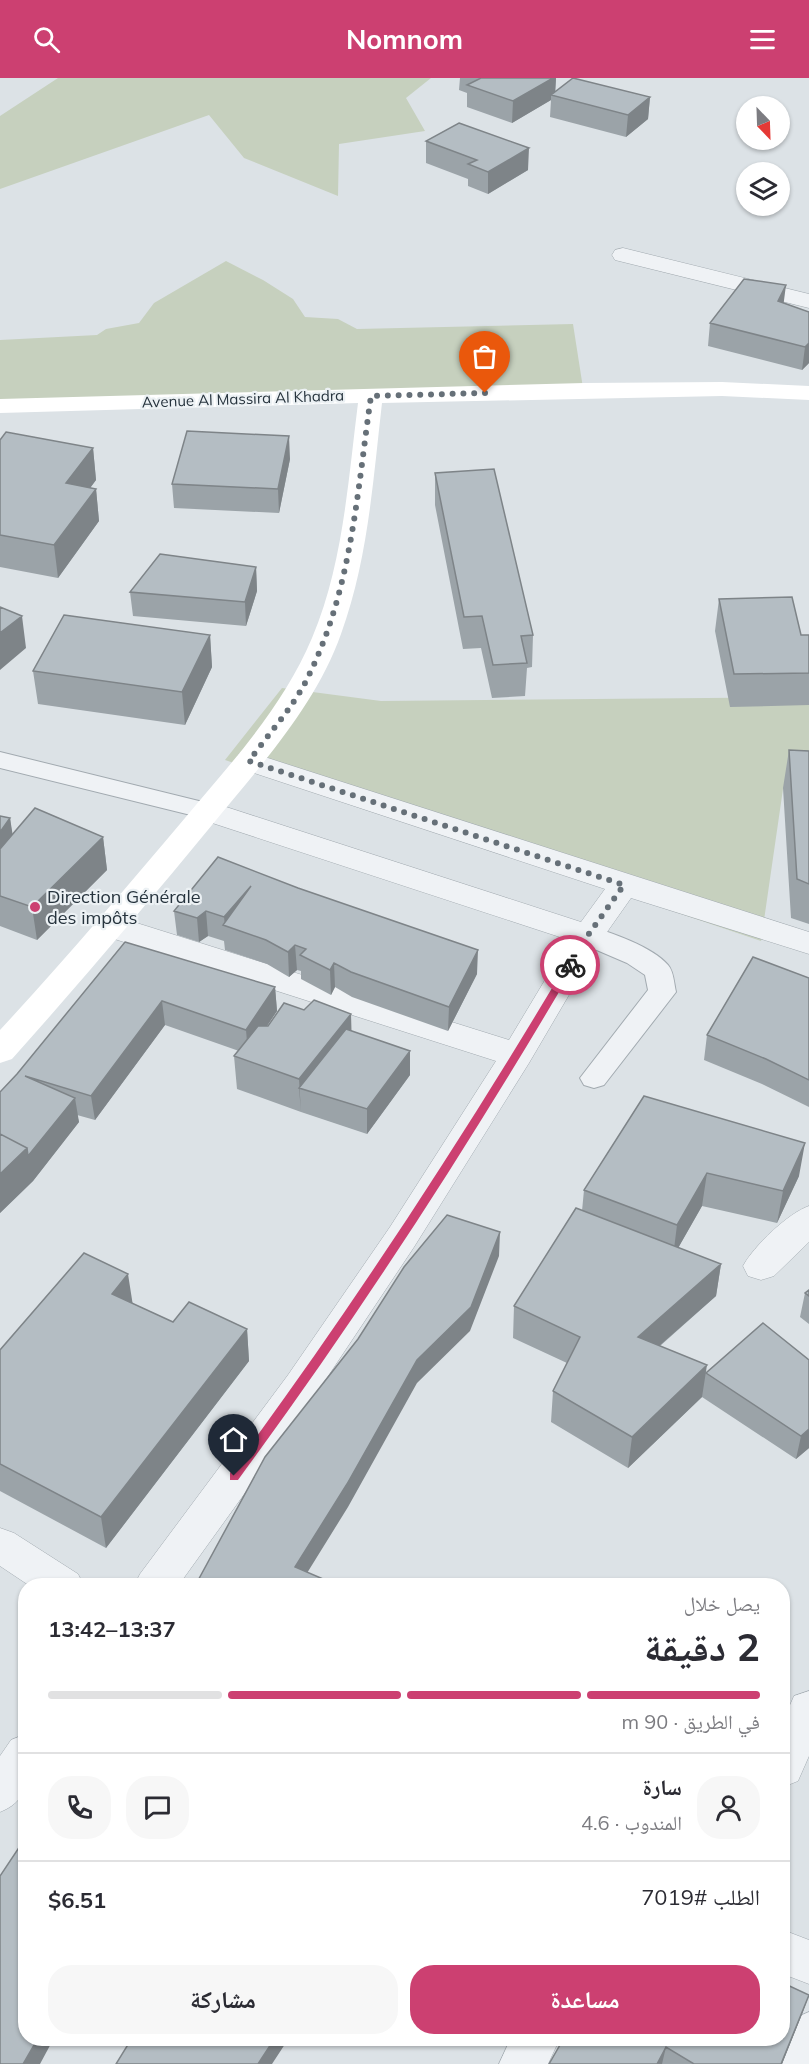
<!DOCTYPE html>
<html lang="ar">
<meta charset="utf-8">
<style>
:root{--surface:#fff;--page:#f7f7f7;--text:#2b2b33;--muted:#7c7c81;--line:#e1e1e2;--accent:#cc4071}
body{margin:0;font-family:Mulish,"Noto Naskh Arabic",sans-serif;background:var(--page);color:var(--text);direction:rtl;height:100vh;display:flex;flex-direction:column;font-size:22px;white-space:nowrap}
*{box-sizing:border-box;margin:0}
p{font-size:20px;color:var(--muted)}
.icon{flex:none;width:33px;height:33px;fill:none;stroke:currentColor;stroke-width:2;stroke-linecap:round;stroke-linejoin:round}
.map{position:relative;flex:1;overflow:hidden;direction:ltr}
.sheet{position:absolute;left:18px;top:1500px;width:772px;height:468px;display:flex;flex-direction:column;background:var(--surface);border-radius:24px;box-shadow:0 2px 4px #0004;direction:rtl}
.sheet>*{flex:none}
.needle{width:39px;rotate:157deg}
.fabs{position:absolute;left:736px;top:18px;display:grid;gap:12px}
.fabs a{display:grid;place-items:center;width:54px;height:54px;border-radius:50%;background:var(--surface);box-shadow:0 2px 4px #0004;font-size:30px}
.pin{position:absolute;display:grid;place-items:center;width:51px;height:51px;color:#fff;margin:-62px -26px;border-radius:50% 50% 50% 0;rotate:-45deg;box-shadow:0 0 6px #0007}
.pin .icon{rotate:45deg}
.courier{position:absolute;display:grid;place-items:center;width:60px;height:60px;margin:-30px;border:4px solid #cc4071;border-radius:50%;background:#fff;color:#222;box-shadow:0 2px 8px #0007}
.overview em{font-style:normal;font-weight:700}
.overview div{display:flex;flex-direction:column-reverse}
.overview{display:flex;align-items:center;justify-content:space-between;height:102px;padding:0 30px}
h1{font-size:39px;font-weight:700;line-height:45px}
.bar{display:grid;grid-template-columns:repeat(4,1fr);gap:9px 6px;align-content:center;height:72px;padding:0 30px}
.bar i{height:8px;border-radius:4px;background:var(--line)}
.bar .current{background:var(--accent)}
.bar p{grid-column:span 4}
.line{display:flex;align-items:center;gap:15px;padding:0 30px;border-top:2px solid var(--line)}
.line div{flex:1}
.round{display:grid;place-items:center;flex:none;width:63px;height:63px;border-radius:24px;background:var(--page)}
.button{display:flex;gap:12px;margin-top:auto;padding:12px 30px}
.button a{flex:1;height:69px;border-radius:24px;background:var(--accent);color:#fff;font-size:24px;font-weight:700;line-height:69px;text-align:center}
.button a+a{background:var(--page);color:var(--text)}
header{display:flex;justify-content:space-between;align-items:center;height:78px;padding:0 30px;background:var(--accent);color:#fff;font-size:27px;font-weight:700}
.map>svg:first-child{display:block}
</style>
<header><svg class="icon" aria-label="menu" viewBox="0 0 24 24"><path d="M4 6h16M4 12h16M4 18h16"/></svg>Nomnom<svg class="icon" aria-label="search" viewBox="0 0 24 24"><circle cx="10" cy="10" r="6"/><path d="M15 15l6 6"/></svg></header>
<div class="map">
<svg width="809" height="1986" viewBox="0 0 809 1986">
<rect width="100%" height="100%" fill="#dce2e6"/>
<!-- green -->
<path fill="#c6d0be" d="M 58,0 L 431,0 L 406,20 L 425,53 L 339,66 L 338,118 L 244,80 L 209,37 L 0,111 L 0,38 Z
M 226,183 L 263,202 L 293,221 L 305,239 L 338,241 L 357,251 L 573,246 L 583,310 L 0,326 L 0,262 L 97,257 L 106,251 L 139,245 L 154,225 Z
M 282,610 L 381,623 L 809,619 L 809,711 L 783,711 L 761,863 L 225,682 Z"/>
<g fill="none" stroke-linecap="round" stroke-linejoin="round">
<defs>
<path id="lane" d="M 0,674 L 207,725 L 216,727 L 220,733 L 216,739 L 207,741 L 0,690 Z
M 588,848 C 610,854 653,869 668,887 C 674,894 674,906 676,914 L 604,1007 L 594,1010 L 584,1007 L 580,1000 L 648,912 L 645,897 L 627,885 L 578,864 L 575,857 L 578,850 Z"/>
<path id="street" d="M 623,170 L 809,216 L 809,230 L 615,182 L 612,177 L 615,172 Z
M 249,674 L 809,854 L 809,876 L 631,820 L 600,864 L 529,985 L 414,1169 L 314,1319 L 178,1508 L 134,1508 L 140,1496 L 288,1297 L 390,1149 L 496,983 L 102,857 L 97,849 L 102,841 L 113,838 L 124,841 L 509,962 L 569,862 L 197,740 L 192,733 L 197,726 L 207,723 L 217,726 L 581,844 L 605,811 L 239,690 L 235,683 L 239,676 Z
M 809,1128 L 809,1164 L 774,1198 L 761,1202 L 748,1198 L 743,1188 C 753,1169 788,1135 809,1128 Z
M 0,1450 L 14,1455 L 78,1496 L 84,1508 L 30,1508 L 0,1488 Z
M 809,1613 L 809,1678 L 798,1703 L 783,1709 L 783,1643 L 794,1618 Z
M 26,1656 C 26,1690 36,1720 0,1734 L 0,1678 L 11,1662 Z
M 783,1852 L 809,1862 L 809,1906 L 783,1896 Z
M 809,1934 L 809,1986 L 773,1986 L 793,1941 Z
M 511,1960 L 560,1960 L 548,1986 L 499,1986 Z"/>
</defs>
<!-- lane casing -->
<use href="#lane" stroke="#a2aab0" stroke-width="2"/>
<!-- street casing -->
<use href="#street" stroke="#a2aab0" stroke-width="1"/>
<!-- lane -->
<use href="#lane" fill="#eff2f5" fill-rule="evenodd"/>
<!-- street -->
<use href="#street" fill="#eff2f5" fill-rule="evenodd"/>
<!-- secondary -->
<path fill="#fff" fill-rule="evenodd" d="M 722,304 L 809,308 L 809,322 L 722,318 L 382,325 C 373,403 368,482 341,556 C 315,629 260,688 212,747 C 147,826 80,905 12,981 L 0,985 L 0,952 C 64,883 124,812 185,740 C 232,684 283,629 312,560 C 343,487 348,404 358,325 L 0,335 L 0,321 L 584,305 Z"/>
</g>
<!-- wall -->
<path fill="#9ba3a8" d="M 460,0 L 556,0 L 555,14 L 650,19 L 648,41 L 626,59 L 550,39 L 551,22 L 512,45 L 467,29 L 467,15 L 459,12 Z
M 426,63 L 528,92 L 488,116 L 468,108 L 468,101 L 426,85 Z
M 784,225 L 809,234 L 809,285 L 802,292 L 708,268 L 710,245 Z
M 0,362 L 93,370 L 96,402 L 90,410 L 96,411 L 99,443 L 58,500 L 0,489 Z
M 290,381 L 279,435 L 174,430 L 172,406 Z
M 435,395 L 533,557 L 532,589 L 527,590 L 525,618 L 492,620 L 481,570 L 463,571 L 435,427 Z
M 256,489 L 257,513 L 246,548 L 133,538 L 130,514 Z
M 719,521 L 801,557 L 809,557 L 809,627 L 730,629 L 715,553 Z
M 210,557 L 212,589 L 185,647 L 38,626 L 33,593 Z
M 789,672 L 809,673 L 809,846 L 791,840 L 783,710 Z
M 0,738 L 10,740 L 12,757 L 103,759 L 107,792 L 37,862 L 0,848 Z
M 218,779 L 477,896 L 448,953 L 352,919 L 335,909 L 331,917 L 301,901 L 301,893 L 297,892 L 289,899 L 267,886 L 225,872 L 224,863 L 208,858 L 199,864 L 177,857 L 174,833 Z
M 125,864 L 275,909 L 277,933 L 267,948 L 351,953 L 410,997 L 367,1056 L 301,1034 L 237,1011 L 234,978 L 239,973 L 165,947 L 95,1042 L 77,1037 L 79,1044 L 33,1103 L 0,1135 L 0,1014 L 17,996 Z
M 809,900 L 809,1029 L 762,1006 L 704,982 L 707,957 Z
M 644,1018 L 799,1098 L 777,1145 L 702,1128 L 678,1170 L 721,1186 L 716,1218 L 660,1268 L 706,1295 L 763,1245 L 809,1370 L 796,1381 L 702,1319 L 628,1390 L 551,1344 L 553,1313 L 567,1285 L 513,1260 L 514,1228 L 582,1133 L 584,1112 Z
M 809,1212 L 809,1246 L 800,1239 L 805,1215 Z
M 132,1225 L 173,1244 L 247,1251 L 249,1283 L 106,1470 L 0,1413 L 0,1272 Z
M 809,1917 L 802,1936 L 782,1986 L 549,1986 Z"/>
<!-- shaded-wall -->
<path fill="#7e8488" d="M 553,0 L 556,0 L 555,18 L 551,17 L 551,22 L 512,45 L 513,23 Z
M 650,19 L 648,41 L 626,59 L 628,37 Z
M 529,70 L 528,92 L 488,116 L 488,94 Z
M 786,207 L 783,230 L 778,223 Z
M 809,265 L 809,285 L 802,292 L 805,269 Z
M 289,358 L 290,381 L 279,435 L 278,411 Z
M 93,370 L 96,402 L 70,437 L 66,405 Z
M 96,411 L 99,443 L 58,500 L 54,467 Z
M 256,489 L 257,513 L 246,548 L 245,524 Z
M 22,538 L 26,570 L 0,592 L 0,555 Z
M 210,557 L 212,589 L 185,647 L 182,614 Z
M 10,740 L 14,765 L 0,800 L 0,754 Z
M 103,759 L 107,792 L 37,862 L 32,829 Z
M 251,808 L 225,848 L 224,839 Z
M 206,833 L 208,858 L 199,864 L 197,840 Z
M 295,867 L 297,892 L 289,899 L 288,874 Z
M 478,872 L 477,896 L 448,953 L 449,929 Z
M 334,885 L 335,909 L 331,917 L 330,892 Z
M 275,909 L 277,933 L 248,976 L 246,952 Z
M 162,923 L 165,947 L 95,1042 L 91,1018 Z
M 351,936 L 352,969 L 299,1010 L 301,1034 L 299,1001 Z
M 410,973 L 410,997 L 367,1056 L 367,1031 Z
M 75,1020 L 79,1044 L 33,1103 L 0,1135 L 0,1096 Z
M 805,1065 L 799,1098 L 777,1145 L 783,1113 Z
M 707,1095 L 702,1128 L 673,1179 L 677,1147 Z
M 500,1154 L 499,1178 L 470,1253 L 417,1305 L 348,1429 L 299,1508 L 295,1489 L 417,1282 Z
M 721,1186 L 716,1218 L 634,1290 L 638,1259 Z
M 128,1196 L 133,1228 L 112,1216 Z
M 247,1251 L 249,1283 L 106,1470 L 101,1439 Z
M 707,1287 L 702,1319 L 628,1390 L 632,1359 Z
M 809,1351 L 809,1370 L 796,1381 L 801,1358 Z
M 809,1917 L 802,1936 L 782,1986 L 781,1986 Z
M 38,1960 L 54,1960 L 40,1986 L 23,1986 Z
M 275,1960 L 289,1960 L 272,1986 L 258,1986 Z
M 666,1969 L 662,1986 L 657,1986 Z"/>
<!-- building -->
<path fill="#b4bdc3" stroke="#7e8488" stroke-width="1.5" d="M 481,0 L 553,0 L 513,23 L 467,7 Z
M 573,0 L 650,19 L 628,37 L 551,17 Z
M 459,45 L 529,70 L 488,94 L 468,86 L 477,82 L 426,63 Z
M 744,201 L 786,207 L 778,223 L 809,234 L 809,265 L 805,269 L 710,245 Z
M 187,353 L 289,358 L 278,411 L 172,406 Z
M 6,354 L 93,370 L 66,405 L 96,411 L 54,467 L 0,457 L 0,362 Z
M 494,391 L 533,557 L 521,558 L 527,585 L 493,587 L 482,538 L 464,539 L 435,395 Z
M 160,476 L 256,489 L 245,524 L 130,514 Z
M 792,519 L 801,557 L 809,557 L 809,595 L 734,596 L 719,521 Z
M 0,529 L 22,538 L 0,555 Z
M 64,537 L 210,557 L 182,614 L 33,593 Z
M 789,672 L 809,673 L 809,806 L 797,801 Z
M 35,730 L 103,759 L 32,829 L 0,818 L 0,771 Z
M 0,738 L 10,740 L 0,754 Z
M 218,779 L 298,810 L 478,872 L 449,929 L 351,894 L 334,885 L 330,892 L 300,877 L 306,871 L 295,867 L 288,874 L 266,862 L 223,847 L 251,808 L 224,839 L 206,833 L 197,840 L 174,833 Z
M 125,864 L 275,909 L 246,952 L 162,923 L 91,1018 L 25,998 L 75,1020 L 28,1078 L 27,1070 L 0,1056 L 0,1014 L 17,996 Z
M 753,879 L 809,900 L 809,1002 L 766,981 L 707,957 Z
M 314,922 L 351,936 L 299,1001 L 234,978 L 258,948 L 268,948 L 284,925 L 304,932 Z
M 346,951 L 410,973 L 367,1031 L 299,1010 Z
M 644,1018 L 805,1065 L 783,1113 L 707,1095 L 677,1147 L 584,1112 Z
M 0,1056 L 27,1070 L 0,1096 Z
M 576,1130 L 721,1186 L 638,1259 L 707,1287 L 632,1359 L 553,1313 L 580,1259 L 514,1228 Z
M 447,1137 L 500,1154 L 471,1229 L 417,1282 L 347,1406 L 295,1489 L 330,1504 L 329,1508 L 195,1508 L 265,1379 L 358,1261 L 404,1189 Z
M 84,1175 L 128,1196 L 112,1216 L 173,1244 L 189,1224 L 247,1251 L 101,1439 L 0,1386 L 0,1272 Z
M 809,1212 L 809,1218 L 805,1215 Z
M 763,1245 L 809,1282 L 809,1351 L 801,1358 L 706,1295 Z
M 26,1759 L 26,1960 L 38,1960 L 23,1986 L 0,1986 L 0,1798 Z
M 783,1905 L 809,1917 L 781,1986 L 694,1986 L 666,1969 L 657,1986 L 549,1986 L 564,1960 L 783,1960 Z
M 132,1960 L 275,1960 L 258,1986 L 116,1986 Z"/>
<!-- route -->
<path fill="#cc4071" d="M 570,884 L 575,887 C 471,1064 360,1236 238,1402 L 230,1402 L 230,1395 C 351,1231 463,1060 567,885 Z"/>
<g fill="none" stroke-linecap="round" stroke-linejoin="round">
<!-- done -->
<path stroke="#667078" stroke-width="6" stroke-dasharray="0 10.8" d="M 485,315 L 371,318 C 357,414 352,512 307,601 C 294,628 267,658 249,683 L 624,807 L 588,857 L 570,887"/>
</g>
<!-- markers -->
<circle fill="#cc4071" stroke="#ecf1f4" stroke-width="2" cx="35" cy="829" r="6"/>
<g text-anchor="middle" stroke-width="4.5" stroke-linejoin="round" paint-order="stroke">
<!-- far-street labels -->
<g font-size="15" fill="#26333d" stroke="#ecf1f4">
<text transform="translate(243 321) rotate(-2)" y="5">Avenue Al Massira Al Khadra</text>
</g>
<!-- poi labels -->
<g font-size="18" fill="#26333d" stroke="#ecf1f4" text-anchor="start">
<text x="47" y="825">Direction Générale<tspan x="47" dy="21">des impôts</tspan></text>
</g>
</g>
</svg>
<div class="fabs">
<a><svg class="needle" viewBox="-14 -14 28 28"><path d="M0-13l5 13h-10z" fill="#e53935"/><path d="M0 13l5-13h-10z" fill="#7c7c81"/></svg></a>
<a><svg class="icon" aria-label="layers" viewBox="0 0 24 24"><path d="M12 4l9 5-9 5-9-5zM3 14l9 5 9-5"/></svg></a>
</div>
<div class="pin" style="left:485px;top:315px;background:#ea580c"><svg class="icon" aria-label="bag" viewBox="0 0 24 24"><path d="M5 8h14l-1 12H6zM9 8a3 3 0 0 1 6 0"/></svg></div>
<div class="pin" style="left:234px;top:1398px;background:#1f2937"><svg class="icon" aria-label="home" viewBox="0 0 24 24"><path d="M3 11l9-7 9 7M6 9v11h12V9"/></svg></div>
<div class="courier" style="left:570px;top:887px"><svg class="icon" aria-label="bike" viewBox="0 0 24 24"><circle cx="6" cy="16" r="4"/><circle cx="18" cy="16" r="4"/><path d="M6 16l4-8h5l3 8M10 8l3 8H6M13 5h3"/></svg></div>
<section class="sheet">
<div class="overview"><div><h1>2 دقيقة</h1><p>يصل خلال</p></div><em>13:37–13:42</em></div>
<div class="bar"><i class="current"></i><i class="current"></i><i class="current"></i><i></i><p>في الطريق · 90 m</p></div>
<div class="line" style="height:108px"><a class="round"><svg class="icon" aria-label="person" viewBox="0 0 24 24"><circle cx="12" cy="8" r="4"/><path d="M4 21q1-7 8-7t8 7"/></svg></a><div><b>سارة</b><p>المندوب · 4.6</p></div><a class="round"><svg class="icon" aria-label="chat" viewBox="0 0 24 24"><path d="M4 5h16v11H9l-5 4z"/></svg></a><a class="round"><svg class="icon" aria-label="phone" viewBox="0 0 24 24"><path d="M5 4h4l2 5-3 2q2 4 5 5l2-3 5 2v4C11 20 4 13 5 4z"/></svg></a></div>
<div class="line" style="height:78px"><div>الطلب #7019</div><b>$6.51</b></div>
<div class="button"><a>مساعدة</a><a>مشاركة</a></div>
</section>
</div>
